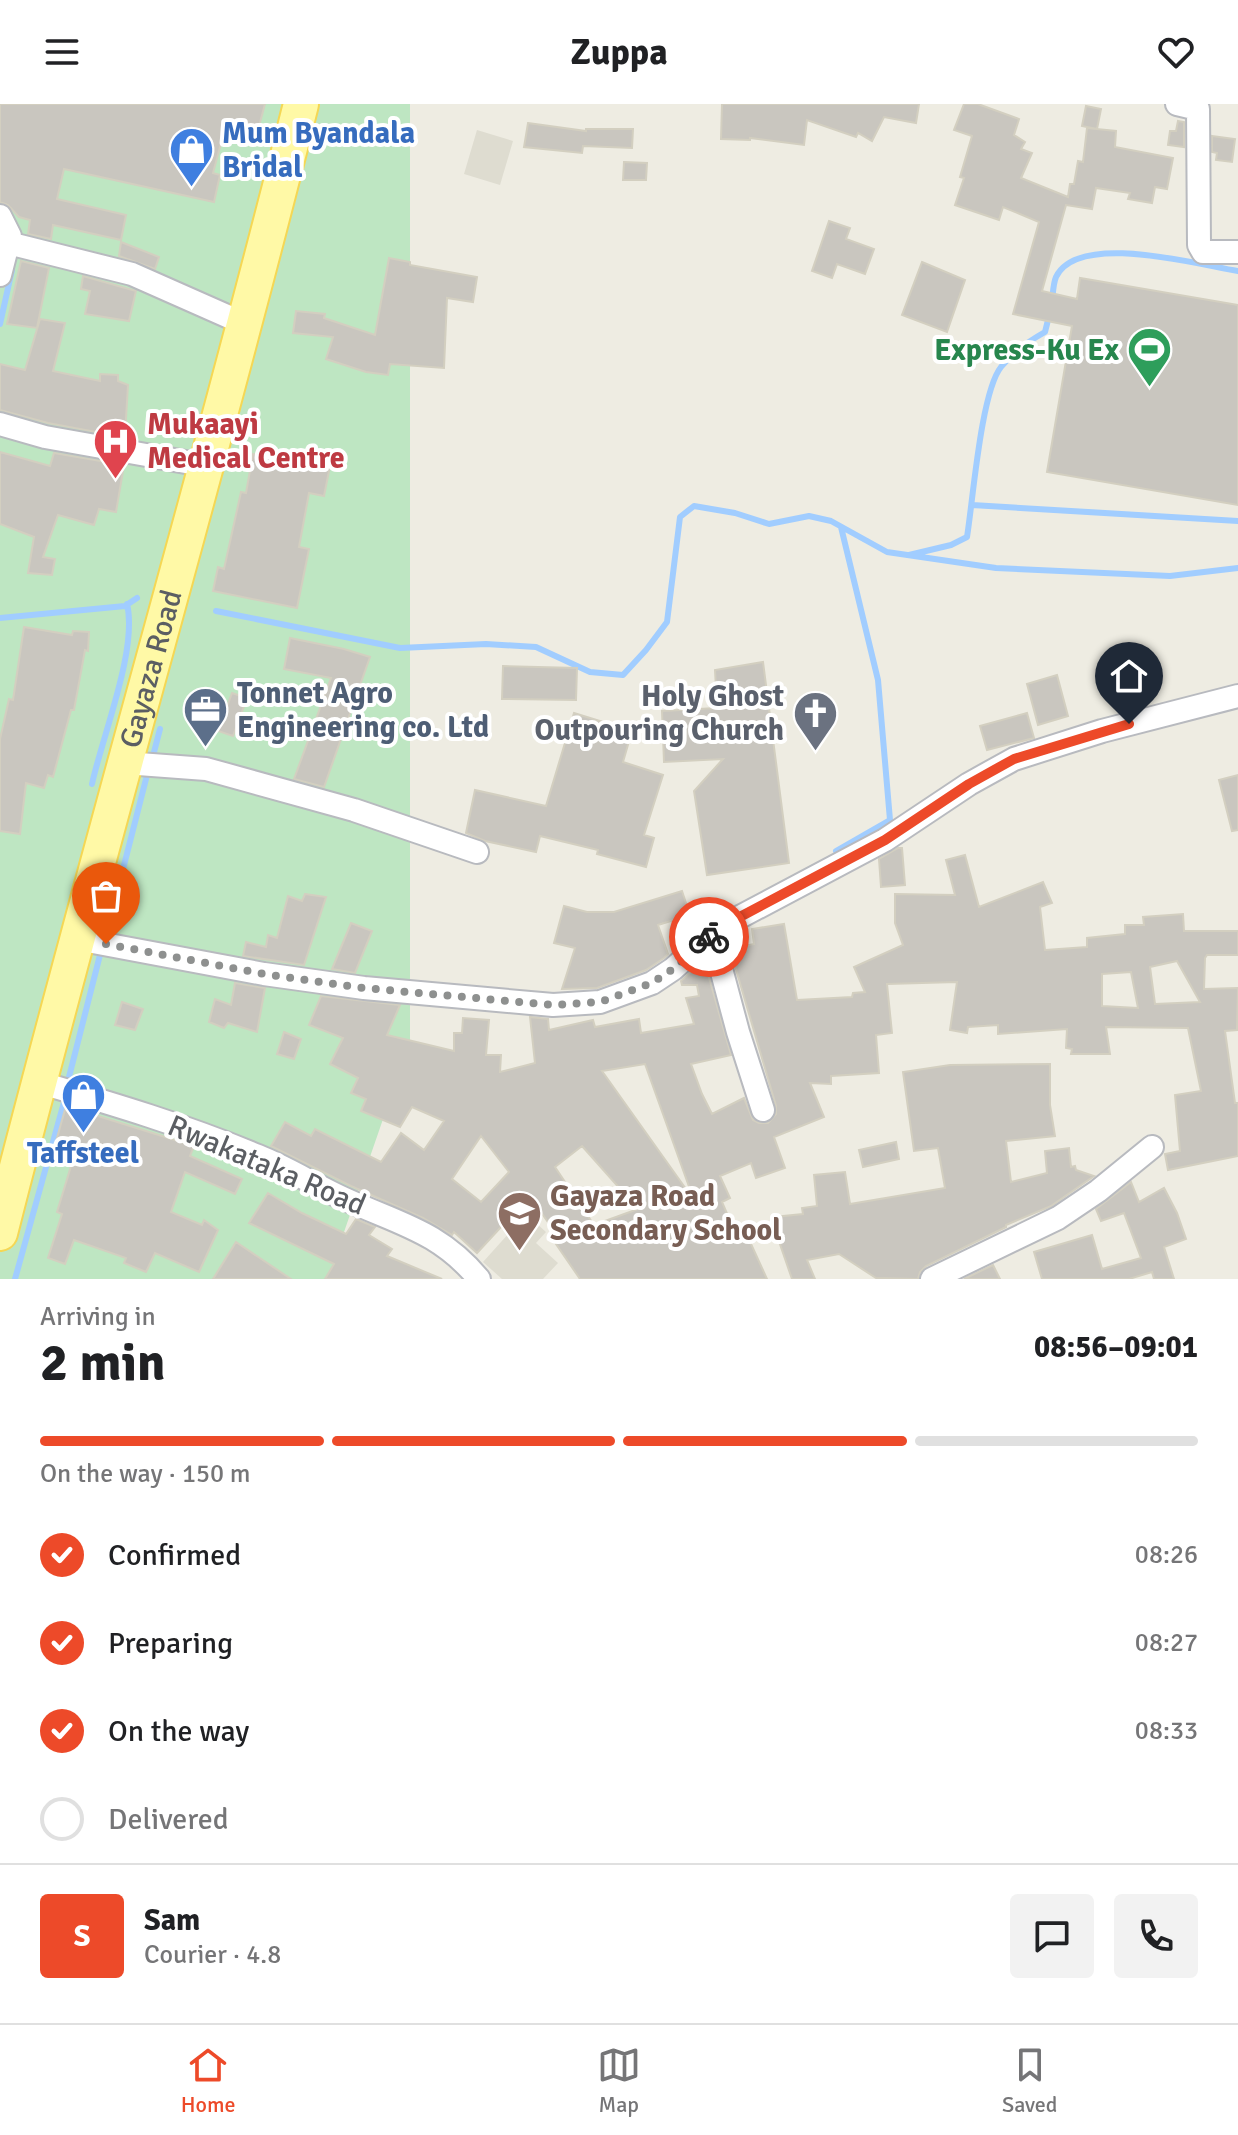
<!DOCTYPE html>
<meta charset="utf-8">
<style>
:root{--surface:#fff;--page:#f2f2f2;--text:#202124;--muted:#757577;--line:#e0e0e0;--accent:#ed4a29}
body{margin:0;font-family:Signika,sans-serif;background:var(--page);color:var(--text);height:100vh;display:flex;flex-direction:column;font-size:30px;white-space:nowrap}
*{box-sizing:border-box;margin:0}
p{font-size:26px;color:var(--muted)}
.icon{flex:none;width:44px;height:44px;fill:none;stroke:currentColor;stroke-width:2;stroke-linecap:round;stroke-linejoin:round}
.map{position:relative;height:1175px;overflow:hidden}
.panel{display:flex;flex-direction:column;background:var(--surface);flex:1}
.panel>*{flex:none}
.pin{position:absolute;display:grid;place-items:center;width:68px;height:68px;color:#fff;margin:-82px -34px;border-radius:50% 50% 50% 0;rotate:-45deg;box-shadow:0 0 8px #0007}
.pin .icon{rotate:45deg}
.courier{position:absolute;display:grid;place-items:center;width:80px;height:80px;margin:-40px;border:6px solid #ed4a29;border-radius:50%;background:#fff;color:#222;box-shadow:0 2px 10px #0007}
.summary em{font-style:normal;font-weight:800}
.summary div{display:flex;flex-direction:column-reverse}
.summary{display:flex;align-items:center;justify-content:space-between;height:136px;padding:0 40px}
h1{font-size:52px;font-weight:800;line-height:60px}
.bar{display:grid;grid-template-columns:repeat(4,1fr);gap:12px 8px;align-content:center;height:96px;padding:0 40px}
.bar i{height:10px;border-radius:6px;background:var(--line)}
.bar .current{background:var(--accent)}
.bar p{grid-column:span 4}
.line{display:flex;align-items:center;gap:20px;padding:0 40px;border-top:2px solid var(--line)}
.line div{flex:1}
.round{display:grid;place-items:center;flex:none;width:84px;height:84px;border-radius:8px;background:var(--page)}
ol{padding:0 40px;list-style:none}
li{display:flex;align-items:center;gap:24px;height:88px}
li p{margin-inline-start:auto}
li .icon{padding:8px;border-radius:50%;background:var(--accent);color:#fff;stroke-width:4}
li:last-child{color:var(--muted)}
li i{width:44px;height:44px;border:4px solid var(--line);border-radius:50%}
header{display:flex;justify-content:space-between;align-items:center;height:104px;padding:0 40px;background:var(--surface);font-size:36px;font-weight:800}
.tabs{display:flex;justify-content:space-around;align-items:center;height:112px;border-top:2px solid var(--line);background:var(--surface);font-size:22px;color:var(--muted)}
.tabs a{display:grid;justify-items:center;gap:4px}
.tabs .current{color:var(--accent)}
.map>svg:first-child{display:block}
</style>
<header><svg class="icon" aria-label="menu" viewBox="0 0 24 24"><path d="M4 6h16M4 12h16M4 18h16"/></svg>Zuppa<svg class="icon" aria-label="heart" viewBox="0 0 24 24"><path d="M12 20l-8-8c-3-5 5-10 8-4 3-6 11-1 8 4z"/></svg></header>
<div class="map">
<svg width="1238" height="1175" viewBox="0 0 1238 1175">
<rect width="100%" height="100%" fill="#eeece2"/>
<!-- education -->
<path fill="#dedcd0" d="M 477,26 L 513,37 L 500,81 L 464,70 Z
M 519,1118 L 529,1127 L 536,1119 L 546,1128 L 536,1139 L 558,1159 L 543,1175 L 502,1175 L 483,1158 Z"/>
<!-- green -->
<path fill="#bee6c2" d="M 0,0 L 410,0 L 410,937 L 334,1157 L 333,1175 L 0,1175 Z"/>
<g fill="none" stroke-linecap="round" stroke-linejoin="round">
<!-- stream -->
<path stroke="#a1cdff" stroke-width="6" d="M 1052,198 C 1053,190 1053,180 1056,173 C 1078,127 1199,161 1238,167
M 0,220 L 12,166
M 972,401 L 1238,417
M 909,451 L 951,441 L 967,433 C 973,396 981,288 1001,263 C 1013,248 1029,237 1045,228 L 1049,212
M 216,507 L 400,544 L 486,540 L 536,543 L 590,568 L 623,571 L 646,546 L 667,518 L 680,413 L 694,402 L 735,409 L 769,420 L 809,412 L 831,417 L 887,448 L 996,464 L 1170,472 L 1238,464
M 0,514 L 125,502 L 137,494
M 153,652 L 160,625
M 92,680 C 102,633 138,545 127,500
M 836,747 L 890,716 L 878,576 L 841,423
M 108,824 L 147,671
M 71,978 L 68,977 L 101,847
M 15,1175 L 66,991"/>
</g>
<!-- building -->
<path fill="#c9c6bf" stroke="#d3cfc0" stroke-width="2" fill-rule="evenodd" d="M 0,0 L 265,0 L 258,26 L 227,17 L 213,69 L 220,71 L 214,98 L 64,65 L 57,95 L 126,111 L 121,136 L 53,121 L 51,135 L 28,130 L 30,116 L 19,113 L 8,101 L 0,98 Z
M 722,0 L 919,0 L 916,19 L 884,13 L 872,37 L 858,29 L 856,33 L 807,16 L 804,41 L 750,34 L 750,36 L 721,35 Z
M 964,0 L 978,0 L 1019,15 L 1014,31 L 1025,38 L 1021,45 L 1032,49 L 1021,74 L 1068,93 L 1070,80 L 1074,80 L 1078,57 L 1083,58 L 1087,24 L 1116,27 L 1115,43 L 1173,54 L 1167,85 L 1155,83 L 1152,99 L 1128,95 L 1130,89 L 1096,84 L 1092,105 L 1066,101 L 1042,187 L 1077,195 L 1080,174 L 1238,201 L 1238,401 L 1047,368 L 1072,222 L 1013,210 L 1039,118 L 1003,103 L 999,116 L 955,101 L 964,74 L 960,73 L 972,32 L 954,26 Z
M 1086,2 L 1101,5 L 1097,25 L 1082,22 Z
M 1178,17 L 1184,18 L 1184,43 L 1168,41 L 1170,27 L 1176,27 Z
M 528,19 L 586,27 L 586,25 L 633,25 L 632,44 L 583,42 L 582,49 L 524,43 Z
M 1212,32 L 1235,35 L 1232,58 L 1216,56 L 1217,49 L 1212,48 Z
M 624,58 L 647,59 L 646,76 L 623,76 Z
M 829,117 L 850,124 L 846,135 L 874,145 L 865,170 L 837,160 L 832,174 L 812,167 Z
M 121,138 L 159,153 L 155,165 L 119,152 Z
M 389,154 L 410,158 L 410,161 L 477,173 L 473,198 L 447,194 L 444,264 L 390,260 L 388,271 L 366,268 L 326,255 L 333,233 L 293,229 L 296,207 L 325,210 L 324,214 L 375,231 Z
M 21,157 L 49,164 L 37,224 L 7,220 Z
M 922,158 L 965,176 L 947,228 L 902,211 Z
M 83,172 L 136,187 L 129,217 L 85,210 L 90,187 L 81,185 Z
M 40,215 L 65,219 L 53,267 L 100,277 L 100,270 L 118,271 L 118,277 L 128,281 L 125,331 L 128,334 L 48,319 L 0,306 L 0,260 L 25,266 Z
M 0,348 L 50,362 L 54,349 L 124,361 L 116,408 L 99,405 L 94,421 L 58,411 L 43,453 L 55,455 L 52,471 L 28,469 L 34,433 L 0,420 Z
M 253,350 L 276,355 L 277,351 L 330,362 L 324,392 L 309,389 L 299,443 L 309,445 L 297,504 L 213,487 L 218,463 L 224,465 L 241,388 L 246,389 Z
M 24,523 L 72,531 L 73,527 L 89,528 L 88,547 L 85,546 L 74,606 L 71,606 L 53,673 L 48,671 L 44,684 L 26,679 L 20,730 L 0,727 L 0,635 L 9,595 L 13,596 Z
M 290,534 L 344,545 L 370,553 L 324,683 L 294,675 L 331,574 L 284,565 Z
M 763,558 L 789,759 L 707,771 L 694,687 L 723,655 L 664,658 L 662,607 L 717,604 L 715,566 Z
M 503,562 L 577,564 L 576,596 L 502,595 Z
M 1057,571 L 1068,612 L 1038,621 L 1027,580 Z
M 232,589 L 247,594 L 233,632 L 218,627 Z
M 574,609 L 632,627 L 623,658 L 663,671 L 644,731 L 654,734 L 646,763 L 597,750 L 598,746 L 540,732 L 536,748 L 485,737 L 466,729 L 475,686 L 546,702 Z
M 1027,609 L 1034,634 L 987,646 L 980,622 Z
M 1238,671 L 1238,726 L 1232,727 L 1219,676 Z
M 898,744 L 902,744 L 905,781 L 881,783 L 879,755 Z
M 965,751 L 979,803 L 1043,778 L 1052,799 L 1040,803 L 1045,846 L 1087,843 L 1087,834 L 1125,830 L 1125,821 L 1144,821 L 1143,813 L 1183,810 L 1184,827 L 1238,827 L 1238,851 L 1207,851 L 1205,854 L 1204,885 L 1238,884 L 1237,926 L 1225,927 L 1235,999 L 1238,999 L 1238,1052 L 1168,1066 L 1165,1050 L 1180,1047 L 1175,991 L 1201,987 L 1188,924 L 1106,923 L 1110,950 L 1071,950 L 1072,945 L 1066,944 L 1067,925 L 998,930 L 998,921 L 968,923 L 967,929 L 950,926 L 957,878 L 887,880 L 892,929 L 876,931 L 879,969 L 831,972 L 831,980 L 810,979 L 824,1013 L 774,1033 L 785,1064 L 756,1074 L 751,1059 L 720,1072 L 730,1094 L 722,1098 L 738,1135 L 747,1131 L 767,1175 L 580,1175 L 556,1140 L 561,1137 L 536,1101 L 519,1118 L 512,1111 L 477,1149 L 454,1128 L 452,1131 L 423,1114 L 351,1082 L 271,1042 L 285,1018 L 311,1032 L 315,1025 L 381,1058 L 401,1029 L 424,1046 L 444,1017 L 412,1003 L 400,1023 L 361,1007 L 366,995 L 351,989 L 358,974 L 330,960 L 343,934 L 309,921 L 321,892 L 400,901 L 387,931 L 454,947 L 454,929 L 462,929 L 463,914 L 489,916 L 486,951 L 501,951 L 500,968 L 535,959 L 530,913 L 548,915 L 549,926 L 593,916 L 595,923 L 639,915 L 641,929 L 694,920 L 686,894 L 699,892 L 697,881 L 682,881 L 681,877 L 704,856 L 731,951 L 691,960 L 702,990 L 712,1010 L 744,994 L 753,1016 L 759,1019 L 768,1019 L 776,1010 L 776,1002 L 730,845 L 754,840 L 752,825 L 784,820 L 797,896 L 852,893 L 853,889 L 865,888 L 854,863 L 903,841 L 895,819 L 895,790 L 955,791 L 946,756 ZM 1177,857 L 1200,898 L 1155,900 L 1150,863 ZM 1131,868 L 1138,904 L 1102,902 L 1102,870 ZM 645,960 L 692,1091 L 691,1092 L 602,967 ZM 481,1032 L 509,1068 L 481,1098 L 452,1075 ZM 582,1042 L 638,1105 L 594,1121 L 555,1063 Z
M 682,787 L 690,811 L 658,821 L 668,850 L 664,854 L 646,866 L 597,884 L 562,885 L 575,844 L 554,839 L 564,802 L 587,808 L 614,808 Z
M 305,790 L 326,793 L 304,861 L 243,852 L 246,838 L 266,843 L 268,831 L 277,834 L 288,792 L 302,797 Z
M 351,819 L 372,827 L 355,869 L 332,865 Z
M 235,879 L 265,884 L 257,928 L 228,919 L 224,924 L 209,918 L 215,895 L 231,901 Z
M 122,898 L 143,905 L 135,926 L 115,921 Z
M 284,928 L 301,935 L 294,955 L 277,950 Z
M 1050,960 L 1050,1001 L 1055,1032 L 1006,1037 L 1011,1078 L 1047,1069 L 1045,1047 L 1069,1044 L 1071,1063 L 1075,1062 L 1076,1066 L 1094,1072 L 1051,1102 L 1006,1121 L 1006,1123 L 926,1162 L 920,1168 L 918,1175 L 876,1174 L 839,1150 L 807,1156 L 815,1175 L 792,1175 L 773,1120 L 775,1119 L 774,1113 L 803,1110 L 802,1104 L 817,1102 L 814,1071 L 845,1068 L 850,1100 L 945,1084 L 938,1044 L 914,1047 L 903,968 L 950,961 Z
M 66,1002 L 194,1042 L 190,1052 L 242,1075 L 235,1090 L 185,1068 L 171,1108 L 202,1121 L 204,1116 L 218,1126 L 199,1168 L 155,1149 L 146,1168 L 124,1159 L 126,1154 L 74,1136 L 65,1160 L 48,1154 L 62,1110 L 57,1108 L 75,1049 L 55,1041 Z
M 896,1038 L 899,1055 L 863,1063 L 859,1046 Z
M 1131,1078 L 1139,1098 L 1164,1084 L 1177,1109 L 1186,1135 L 1164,1143 L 1174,1175 L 1154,1175 L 1152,1168 L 1129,1175 L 1042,1175 L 1034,1148 L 1092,1131 L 1102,1165 L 1141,1154 L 1124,1109 L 1101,1117 L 1096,1105 Z
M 268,1089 L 302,1109 L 346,1130 L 356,1115 L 375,1123 L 369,1131 L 392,1145 L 387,1152 L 442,1175 L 325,1175 L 334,1160 L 249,1119 Z
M 236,1138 L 291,1175 L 213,1175 Z
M 993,1161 L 1000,1175 L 964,1175 Z"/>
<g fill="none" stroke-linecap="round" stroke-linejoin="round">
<defs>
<path id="minor" d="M 1177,0 L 1198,5 L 1199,141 L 1203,148 L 1238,148
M 0,112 L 10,132 L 0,171
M 8,139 L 132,170 L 245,220
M 0,320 L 45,333 L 208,362
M 125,659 L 206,665 L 354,706 L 477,748
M 712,831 L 738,928 L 763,1006
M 77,835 L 264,870 L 364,884 L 553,901 L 600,898 L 652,879 L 673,865 L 719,824 L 885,736 L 969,680 L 1014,655 L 1102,627 L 1238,592
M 38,978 C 113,1000 187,1022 258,1052 C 288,1064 316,1082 345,1095 C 399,1120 439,1127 479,1175
M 932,1175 L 1058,1114 L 1098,1087 L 1152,1043"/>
<g id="primary">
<path id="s1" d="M 0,1129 C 96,751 206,378 301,0"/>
</g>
</defs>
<!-- minor casing -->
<use href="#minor" stroke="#b8babf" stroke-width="26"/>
<!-- primary casing -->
<use href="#primary" stroke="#f5d754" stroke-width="38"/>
<!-- minor -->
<use href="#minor" stroke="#fff" stroke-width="22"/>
<!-- primary -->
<use href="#primary" stroke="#fff9a6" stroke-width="34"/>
</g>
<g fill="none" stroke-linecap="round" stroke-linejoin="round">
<!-- done -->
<path stroke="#8e908f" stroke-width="8" stroke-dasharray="0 14.4" d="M 106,840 L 264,870 L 364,884 L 553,901 L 600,898 L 652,879 L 673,865 L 709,833"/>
<!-- route -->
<path stroke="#ed4a29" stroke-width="10" d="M 709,833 L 719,824 L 885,736 L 969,680 L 1014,655 L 1129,620"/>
</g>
<!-- icons -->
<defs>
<symbol id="shop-pin" viewBox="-11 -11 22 30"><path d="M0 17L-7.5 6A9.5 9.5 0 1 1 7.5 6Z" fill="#3f7fe0" stroke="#fff"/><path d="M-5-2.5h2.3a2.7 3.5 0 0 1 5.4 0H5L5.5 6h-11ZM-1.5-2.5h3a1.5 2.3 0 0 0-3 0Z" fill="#fff"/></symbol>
<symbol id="stadium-pin" viewBox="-11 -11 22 30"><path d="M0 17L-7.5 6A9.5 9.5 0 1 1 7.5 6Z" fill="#2e9e5b" stroke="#fff"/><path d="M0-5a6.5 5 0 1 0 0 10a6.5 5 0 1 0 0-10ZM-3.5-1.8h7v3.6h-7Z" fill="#fff"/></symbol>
<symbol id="hospital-pin" viewBox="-11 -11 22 30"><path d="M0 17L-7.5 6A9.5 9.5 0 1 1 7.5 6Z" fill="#e0444e" stroke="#fff"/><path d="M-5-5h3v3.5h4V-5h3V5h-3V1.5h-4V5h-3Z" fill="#fff"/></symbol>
<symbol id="office-pin" viewBox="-11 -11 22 30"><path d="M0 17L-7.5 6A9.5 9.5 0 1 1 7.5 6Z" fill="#5c6f8a" stroke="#fff"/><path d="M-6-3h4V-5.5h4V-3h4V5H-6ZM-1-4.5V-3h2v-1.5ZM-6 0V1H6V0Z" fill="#fff"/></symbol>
<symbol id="church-pin" viewBox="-11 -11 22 30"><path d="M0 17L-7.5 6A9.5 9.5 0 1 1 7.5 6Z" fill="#6b7280" stroke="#fff"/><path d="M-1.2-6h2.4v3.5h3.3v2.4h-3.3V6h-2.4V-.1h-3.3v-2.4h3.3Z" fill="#fff"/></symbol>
<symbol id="school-pin" viewBox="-11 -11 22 30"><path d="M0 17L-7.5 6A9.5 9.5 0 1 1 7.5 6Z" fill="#8d6e63" stroke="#fff"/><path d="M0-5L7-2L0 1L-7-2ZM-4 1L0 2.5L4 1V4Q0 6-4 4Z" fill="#fff"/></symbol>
</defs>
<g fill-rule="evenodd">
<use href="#shop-pin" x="166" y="20" width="51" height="69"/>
<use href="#stadium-pin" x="1124" y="220" width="51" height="69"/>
<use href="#hospital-pin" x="90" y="312" width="51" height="69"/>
<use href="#office-pin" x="180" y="580" width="51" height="69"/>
<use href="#church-pin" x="790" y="584" width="51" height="69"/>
<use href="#shop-pin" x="58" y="966" width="51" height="69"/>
<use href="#school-pin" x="494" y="1084" width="51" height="69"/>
</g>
<g text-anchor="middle" stroke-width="8" stroke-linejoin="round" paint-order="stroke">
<!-- shop labels -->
<g font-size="30" font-weight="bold" fill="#366cbe" stroke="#fff" text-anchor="start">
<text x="222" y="39">Mum Byandala<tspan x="222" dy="34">Bridal</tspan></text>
<text x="83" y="1059" text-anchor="middle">Taffsteel</text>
</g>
<!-- leisure labels -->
<g font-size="30" font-weight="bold" fill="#27864d" stroke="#fff" text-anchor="end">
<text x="1119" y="256">Express-Ku Ex</text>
</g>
<!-- health labels -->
<g font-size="30" font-weight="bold" fill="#be3a42" stroke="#fff" text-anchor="start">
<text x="147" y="330">Mukaayi<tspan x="147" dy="34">Medical Centre</tspan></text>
</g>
<!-- street labels -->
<g font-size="30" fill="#5b5e63" stroke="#fff">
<text dy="10" stroke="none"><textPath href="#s1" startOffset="584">Gayaza Road</textPath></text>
<text transform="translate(267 1061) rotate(23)" y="10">Rwakataka Road</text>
</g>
<!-- service labels -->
<g font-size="30" font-weight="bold" fill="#4e5e75" stroke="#fff" text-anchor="start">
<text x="237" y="599">Tonnet Agro<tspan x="237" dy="34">Engineering co. Ltd</tspan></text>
</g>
<!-- worship labels -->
<g font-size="30" font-weight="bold" fill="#5b616d" stroke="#fff" text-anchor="end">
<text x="784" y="602">Holy Ghost<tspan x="784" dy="34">Outpouring Church</tspan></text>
</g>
<!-- education labels -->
<g font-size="30" font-weight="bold" fill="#785e54" stroke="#fff" text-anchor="start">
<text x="550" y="1102">Gayaza Road<tspan x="550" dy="34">Secondary School</tspan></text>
</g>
</g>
</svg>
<div class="pin" style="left:106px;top:840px;background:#ea580c"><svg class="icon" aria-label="bag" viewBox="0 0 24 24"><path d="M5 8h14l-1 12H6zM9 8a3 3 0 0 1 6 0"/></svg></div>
<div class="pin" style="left:1129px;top:620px;background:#1f2937"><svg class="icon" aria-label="home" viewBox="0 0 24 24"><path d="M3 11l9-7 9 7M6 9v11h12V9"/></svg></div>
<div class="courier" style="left:709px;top:833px"><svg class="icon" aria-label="bike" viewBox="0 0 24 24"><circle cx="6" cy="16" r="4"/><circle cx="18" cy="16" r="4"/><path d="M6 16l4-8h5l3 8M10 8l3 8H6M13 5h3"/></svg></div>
</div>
<section class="panel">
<div class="summary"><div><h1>2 min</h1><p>Arriving in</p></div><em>08:56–09:01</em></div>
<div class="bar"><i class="current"></i><i class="current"></i><i class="current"></i><i></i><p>On the way · 150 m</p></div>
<ol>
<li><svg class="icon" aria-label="check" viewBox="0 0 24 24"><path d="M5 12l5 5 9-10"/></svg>Confirmed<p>08:26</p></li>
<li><svg class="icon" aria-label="check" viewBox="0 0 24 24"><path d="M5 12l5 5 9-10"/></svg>Preparing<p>08:27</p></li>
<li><svg class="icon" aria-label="check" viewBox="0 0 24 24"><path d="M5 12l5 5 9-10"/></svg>On the way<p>08:33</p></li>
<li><i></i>Delivered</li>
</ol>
<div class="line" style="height:144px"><b class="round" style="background:var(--accent);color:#fff">S</b><div><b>Sam</b><p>Courier · 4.8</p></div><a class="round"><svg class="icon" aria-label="chat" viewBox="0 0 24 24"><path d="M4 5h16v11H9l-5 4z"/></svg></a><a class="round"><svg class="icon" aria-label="phone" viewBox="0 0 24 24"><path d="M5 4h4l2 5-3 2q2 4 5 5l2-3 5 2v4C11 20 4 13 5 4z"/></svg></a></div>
</section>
<nav class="tabs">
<a class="current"><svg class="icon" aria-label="home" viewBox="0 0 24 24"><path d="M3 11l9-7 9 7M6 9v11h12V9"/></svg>Home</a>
<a><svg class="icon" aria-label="map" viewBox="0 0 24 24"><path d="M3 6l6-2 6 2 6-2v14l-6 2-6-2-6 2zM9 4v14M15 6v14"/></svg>Map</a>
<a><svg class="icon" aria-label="saved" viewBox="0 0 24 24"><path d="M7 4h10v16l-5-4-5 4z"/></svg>Saved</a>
</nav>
